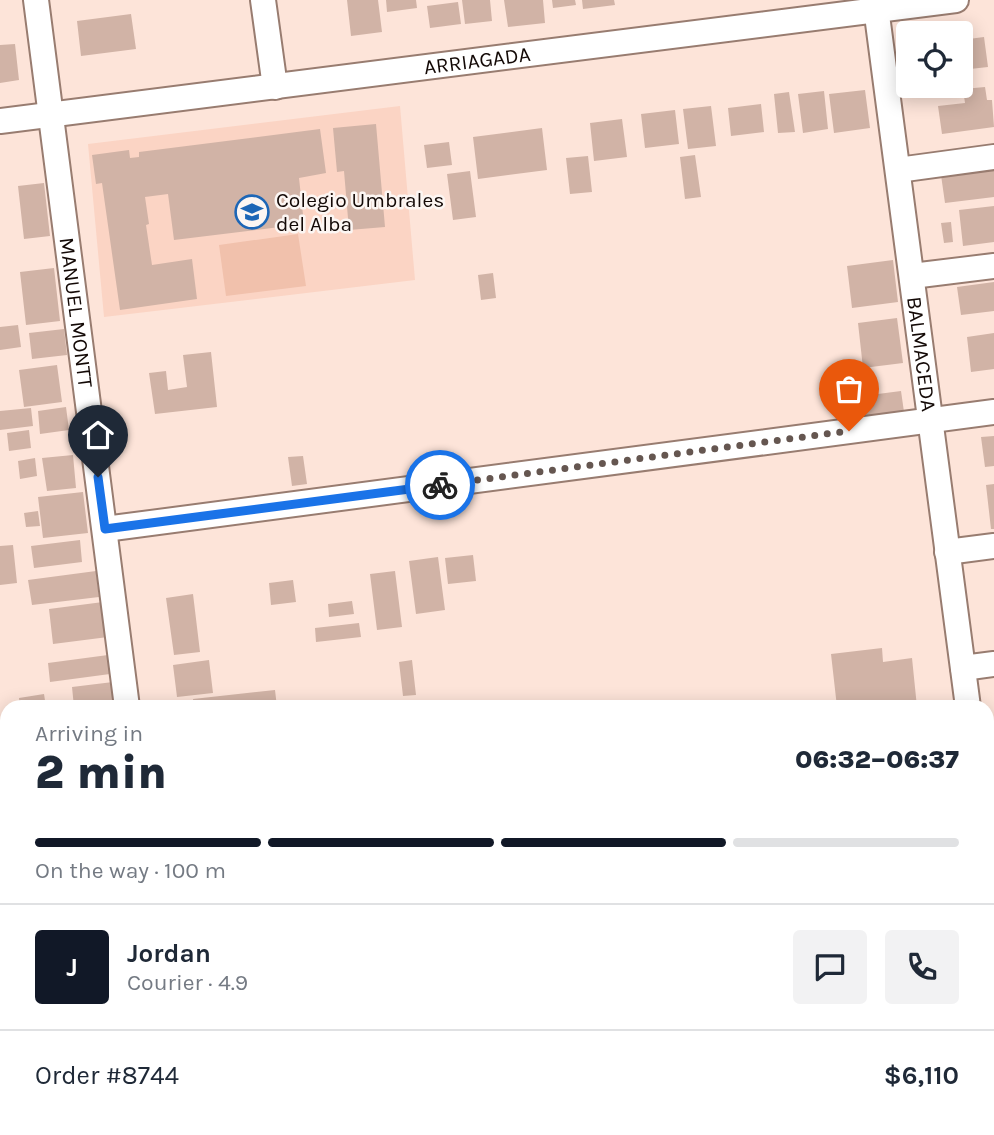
<!DOCTYPE html>
<meta charset="utf-8">
<style>
:root{--surface:#fff;--page:#f2f2f3;--text:#1f2937;--muted:#747a83;--line:#e0e1e3;--accent:#111827}
body{margin:0;font-family:Karla,sans-serif;background:var(--page);color:var(--text);height:100vh;display:flex;flex-direction:column;font-size:26px;white-space:nowrap}
*{box-sizing:border-box;margin:0}
p{font-size:23px;color:var(--muted)}
.icon{flex:none;width:38px;height:38px;fill:none;stroke:currentColor;stroke-width:2;stroke-linecap:round;stroke-linejoin:round}
.map{position:relative;flex:1;overflow:hidden}
.sheet{position:absolute;left:0px;top:700px;width:994px;height:436px;display:flex;flex-direction:column;background:var(--surface);border-radius:21px 21px 0 0;box-shadow:0 4px 18px #0003}
.sheet>*{flex:none}
.fabs{position:absolute;left:896px;top:21px;display:grid;gap:14px}
.fabs a{display:grid;place-items:center;width:77px;height:77px;border-radius:7px;background:var(--surface);box-shadow:0 4px 18px #0003;font-size:35px}
.pin{position:absolute;display:grid;place-items:center;width:60px;height:60px;color:#fff;margin:-72px -30px;border-radius:50% 50% 50% 0;rotate:-45deg;box-shadow:0 0 7px #0007}
.pin .icon{rotate:45deg}
.courier{position:absolute;display:grid;place-items:center;width:70px;height:70px;margin:-35px;border:5px solid #1a73e8;border-radius:50%;background:#fff;color:#222;box-shadow:0 2px 9px #0007}
.head em{font-style:normal;font-weight:800}
.head div{display:flex;flex-direction:column-reverse}
.head{display:flex;align-items:center;justify-content:space-between;height:119px;padding:0 35px}
h1{font-size:46px;font-weight:800;line-height:52px}
.bar{display:grid;grid-template-columns:repeat(4,1fr);gap:10px 7px;align-content:center;height:84px;padding:0 35px}
.bar i{height:9px;border-radius:5px;background:var(--line)}
.bar .active{background:var(--accent)}
.bar p{grid-column:span 4}
.line{display:flex;align-items:center;gap:18px;padding:0 35px;border-top:2px solid var(--line)}
.line div{flex:1}
.round{display:grid;place-items:center;flex:none;width:74px;height:74px;border-radius:7px;background:var(--page)}
.map>svg:first-child{display:block}
</style>
<div class="map">
<svg width="994" height="1135" viewBox="0 0 994 1135">
<rect width="100%" height="100%" fill="#fde4d9"/>
<!-- built -->
<path fill="#fbd4c4" d="M 400,106 L 415,280 L 104,317 L 88,144 Z"/>
<!-- green -->
<path fill="#f1c1ac" d="M 298,234 L 306,286 L 226,296 L 219,245 Z"/>
<!-- building -->
<path fill="#d1b3a6" d="M 347,0 L 378,0 L 382,32 L 351,36 Z
M 386,0 L 416,0 L 417,8 L 387,12 Z
M 462,0 L 490,0 L 492,21 L 465,24 Z
M 504,0 L 543,0 L 545,23 L 508,27 Z
M 552,0 L 575,0 L 576,5 L 553,8 Z
M 582,0 L 614,0 L 615,5 L 583,9 Z
M 458,2 L 461,24 L 430,28 L 427,6 Z
M 131,14 L 136,49 L 81,56 L 77,21 Z
M 984,37 L 988,67 L 961,70 L 961,40 Z
M 15,44 L 19,80 L 0,83 L 0,45 Z
M 985,87 L 987,100 L 992,100 L 994,127 L 942,134 L 938,106 L 965,103 L 963,89 Z
M 865,90 L 870,128 L 834,133 L 829,94 Z
M 824,91 L 828,129 L 803,133 L 798,94 Z
M 789,92 L 795,132 L 778,133 L 774,94 Z
M 761,104 L 764,132 L 731,136 L 728,108 Z
M 711,106 L 716,146 L 688,149 L 683,109 Z
M 675,110 L 679,144 L 645,148 L 641,114 Z
M 622,119 L 627,157 L 594,161 L 590,123 Z
M 376,124 L 385,227 L 349,230 L 344,171 L 337,172 L 333,128 Z
M 542,128 L 547,170 L 478,179 L 473,137 Z
M 320,129 L 326,173 L 299,178 L 304,224 L 174,240 L 168,194 L 145,197 L 149,224 L 146,225 L 152,265 L 192,259 L 197,299 L 120,310 L 102,183 L 96,184 L 92,155 L 129,150 L 130,158 L 139,157 L 139,152 Z
M 449,142 L 452,165 L 427,168 L 424,145 Z
M 695,155 L 701,197 L 685,199 L 680,157 Z
M 588,156 L 592,192 L 570,194 L 566,158 Z
M 994,162 L 994,197 L 945,203 L 941,175 Z
M 470,171 L 476,217 L 453,220 L 447,174 Z
M 44,183 L 50,236 L 24,239 L 18,186 Z
M 994,206 L 994,242 L 963,246 L 959,210 Z
M 951,222 L 953,242 L 944,243 L 941,223 Z
M 893,260 L 898,302 L 852,308 L 847,266 Z
M 54,268 L 60,321 L 26,325 L 20,272 Z
M 493,273 L 496,298 L 481,300 L 478,275 Z
M 994,282 L 994,311 L 961,315 L 957,287 Z
M 897,318 L 903,363 L 863,368 L 858,323 Z
M 18,325 L 21,347 L 0,350 L 0,327 Z
M 64,329 L 67,355 L 32,359 L 29,333 Z
M 994,333 L 994,369 L 971,372 L 967,337 Z
M 211,352 L 217,407 L 155,414 L 149,373 L 166,371 L 168,390 L 187,387 L 183,355 Z
M 57,365 L 62,402 L 24,407 L 19,370 Z
M 901,391 L 905,419 L 851,426 L 847,398 Z
M 66,407 L 69,430 L 40,434 L 38,411 Z
M 31,408 L 33,426 L 0,430 L 0,411 Z
M 29,430 L 31,448 L 9,451 L 7,433 Z
M 994,436 L 994,466 L 985,467 L 981,437 Z
M 73,455 L 76,488 L 47,491 L 42,458 Z
M 303,456 L 307,484 L 292,486 L 288,457 Z
M 35,458 L 37,476 L 20,479 L 18,461 Z
M 994,484 L 994,529 L 991,529 L 986,485 Z
M 83,492 L 88,533 L 43,538 L 38,497 Z
M 38,511 L 40,526 L 26,527 L 24,513 Z
M 80,540 L 82,562 L 34,568 L 31,546 Z
M 13,545 L 17,583 L 0,585 L 0,546 Z
M 473,555 L 476,581 L 448,584 L 445,558 Z
M 438,557 L 445,610 L 416,614 L 409,561 Z
M 96,571 L 99,597 L 32,605 L 28,580 Z
M 395,571 L 402,627 L 377,630 L 370,574 Z
M 293,580 L 296,602 L 271,605 L 269,583 Z
M 193,594 L 200,652 L 174,655 L 166,598 Z
M 352,601 L 354,614 L 329,617 L 328,604 Z
M 103,602 L 108,637 L 53,644 L 49,609 Z
M 359,623 L 361,637 L 316,642 L 315,628 Z
M 882,648 L 883,662 L 912,658 L 917,707 L 837,707 L 831,654 Z
M 108,655 L 110,674 L 50,682 L 48,663 Z
M 209,660 L 213,693 L 177,697 L 173,665 Z
M 412,660 L 416,695 L 403,696 L 399,662 Z
M 113,682 L 116,707 L 74,707 L 72,687 Z
M 275,690 L 277,707 L 194,707 L 193,699 Z
M 44,694 L 46,707 L 20,707 L 19,698 Z
M 7,761 L 7,784 L 0,785 L 0,762 Z
M 7,841 L 7,900 L 0,901 L 0,842 Z
M 0,1078 L 7,1078 L 7,1108 L 0,1109 Z
M 133,1129 L 148,1129 L 149,1135 L 106,1135 L 106,1132 Z
M 224,1129 L 280,1129 L 281,1135 L 225,1135 Z
M 310,1129 L 359,1129 L 359,1135 L 311,1135 Z
M 400,1129 L 436,1129 L 437,1135 L 401,1135 Z
M 447,1129 L 477,1129 L 478,1135 L 448,1135 Z
M 524,1129 L 552,1129 L 552,1135 L 524,1135 Z
M 625,1129 L 681,1129 L 681,1135 L 626,1135 Z
M 702,1129 L 727,1129 L 728,1135 L 703,1135 Z
M 778,1129 L 819,1129 L 819,1130 L 779,1135 Z
M 918,1129 L 980,1129 L 981,1135 L 919,1135 Z"/>
<g fill="none" stroke-linecap="round" stroke-linejoin="round">
<defs>
<g id="street">
<path id="s1" d="M 36,0 L 127,707"/>
<path d="M 263,0 L 275,87"/>
<path id="s2" d="M 875,0 L 968,707"/>
<path id="s3" d="M 0,121 L 956,0"/>
<path d="M 898,170 L 994,157"/>
<path d="M 912,276 L 994,266"/>
<path d="M 105,529 L 994,412"/>
<path d="M 947,552 L 994,546"/>
<path d="M 963,668 L 994,664"/>
<path d="M 987,803 L 994,803"/>
<path d="M 987,858 L 994,912"/>
<path d="M 0,934 L 7,933"/>
<path d="M 987,943 L 994,942"/>
<path d="M 987,1054 L 994,1053"/>
<path d="M 0,1126 L 7,1125"/>
<path d="M 177,1129 L 177,1135"/>
<path d="M 386,1129 L 387,1135"/>
<path d="M 590,1129 L 591,1135"/>
</g>
</defs>
<!-- street casing -->
<use href="#street" stroke="#987c70" stroke-width="28"/>
<!-- street -->
<use href="#street" stroke="#fff" stroke-width="24"/>
</g>
<g fill="none" stroke-linecap="round" stroke-linejoin="round">
<!-- done -->
<path stroke="#655650" stroke-width="7" stroke-dasharray="0 12.6" d="M 440,485 L 849,431"/>
<!-- route -->
<path stroke="#1a73e8" stroke-width="9" d="M 98,477 L 105,529 L 440,485"/>
</g>
<!-- icons -->
<defs>
<symbol id="school-ring" viewBox="-11 -11 22 22"><circle r="9.5" fill="#fcf6f3" stroke="#1d66b6" stroke-width="1.5"/><path d="M0-5L7-2L0 1L-7-2ZM-4 1L0 2.5L4 1V4Q0 6-4 4Z" fill="#1d66b6"/></symbol>
</defs>
<g fill-rule="evenodd">
<use href="#school-ring" x="233" y="193" width="38" height="38"/>
</g>
<g text-anchor="middle" stroke-width="5" stroke-linejoin="round" paint-order="stroke">
<!-- street labels -->
<g font-size="21" fill="#130906" stroke="#fcf6f3">
<text dy="7" stroke="none"><textPath href="#s3" startOffset="481">ARRIAGADA</textPath></text>
<text dy="7" stroke="none"><textPath href="#s1" startOffset="315">MANUEL MONTT</textPath></text>
<text dy="7" stroke="none"><textPath href="#s2" startOffset="357">BALMACEDA</textPath></text>
</g>
<!-- poi labels -->
<g font-size="21" fill="#130906" stroke="#fcf6f3" text-anchor="start">
<text x="276" y="207">Colegio Umbrales<tspan x="276" dy="24">del Alba</tspan></text>
</g>
</g>
</svg>
<div class="fabs">
<a><svg class="icon" aria-label="locate" viewBox="0 0 24 24"><circle cx="12" cy="12" r="6"/><path d="M12 2v4M12 18v4M2 12h4M18 12h4"/></svg></a>
</div>
<div class="pin" style="left:849px;top:431px;background:#ea580c"><svg class="icon" aria-label="bag" viewBox="0 0 24 24"><path d="M5 8h14l-1 12H6zM9 8a3 3 0 0 1 6 0"/></svg></div>
<div class="pin" style="left:98px;top:477px;background:#1f2937"><svg class="icon" aria-label="home" viewBox="0 0 24 24"><path d="M3 11l9-7 9 7M6 9v11h12V9"/></svg></div>
<div class="courier" style="left:440px;top:485px"><svg class="icon" aria-label="bike" viewBox="0 0 24 24"><circle cx="6" cy="16" r="4"/><circle cx="18" cy="16" r="4"/><path d="M6 16l4-8h5l3 8M10 8l3 8H6M13 5h3"/></svg></div>
<section class="sheet">
<div class="head"><div><h1>2 min</h1><p>Arriving in</p></div><em>06:32–06:37</em></div>
<div class="bar"><i class="active"></i><i class="active"></i><i class="active"></i><i></i><p>On the way · 100 m</p></div>
<div class="line" style="height:126px"><b class="round" style="background:var(--accent);color:#fff">J</b><div><b>Jordan</b><p>Courier · 4.9</p></div><a class="round"><svg class="icon" aria-label="chat" viewBox="0 0 24 24"><path d="M4 5h16v11H9l-5 4z"/></svg></a><a class="round"><svg class="icon" aria-label="phone" viewBox="0 0 24 24"><path d="M5 4h4l2 5-3 2q2 4 5 5l2-3 5 2v4C11 20 4 13 5 4z"/></svg></a></div>
<div class="line" style="height:91px"><div>Order #8744</div><b>$6,110</b></div>
</section>
</div>
